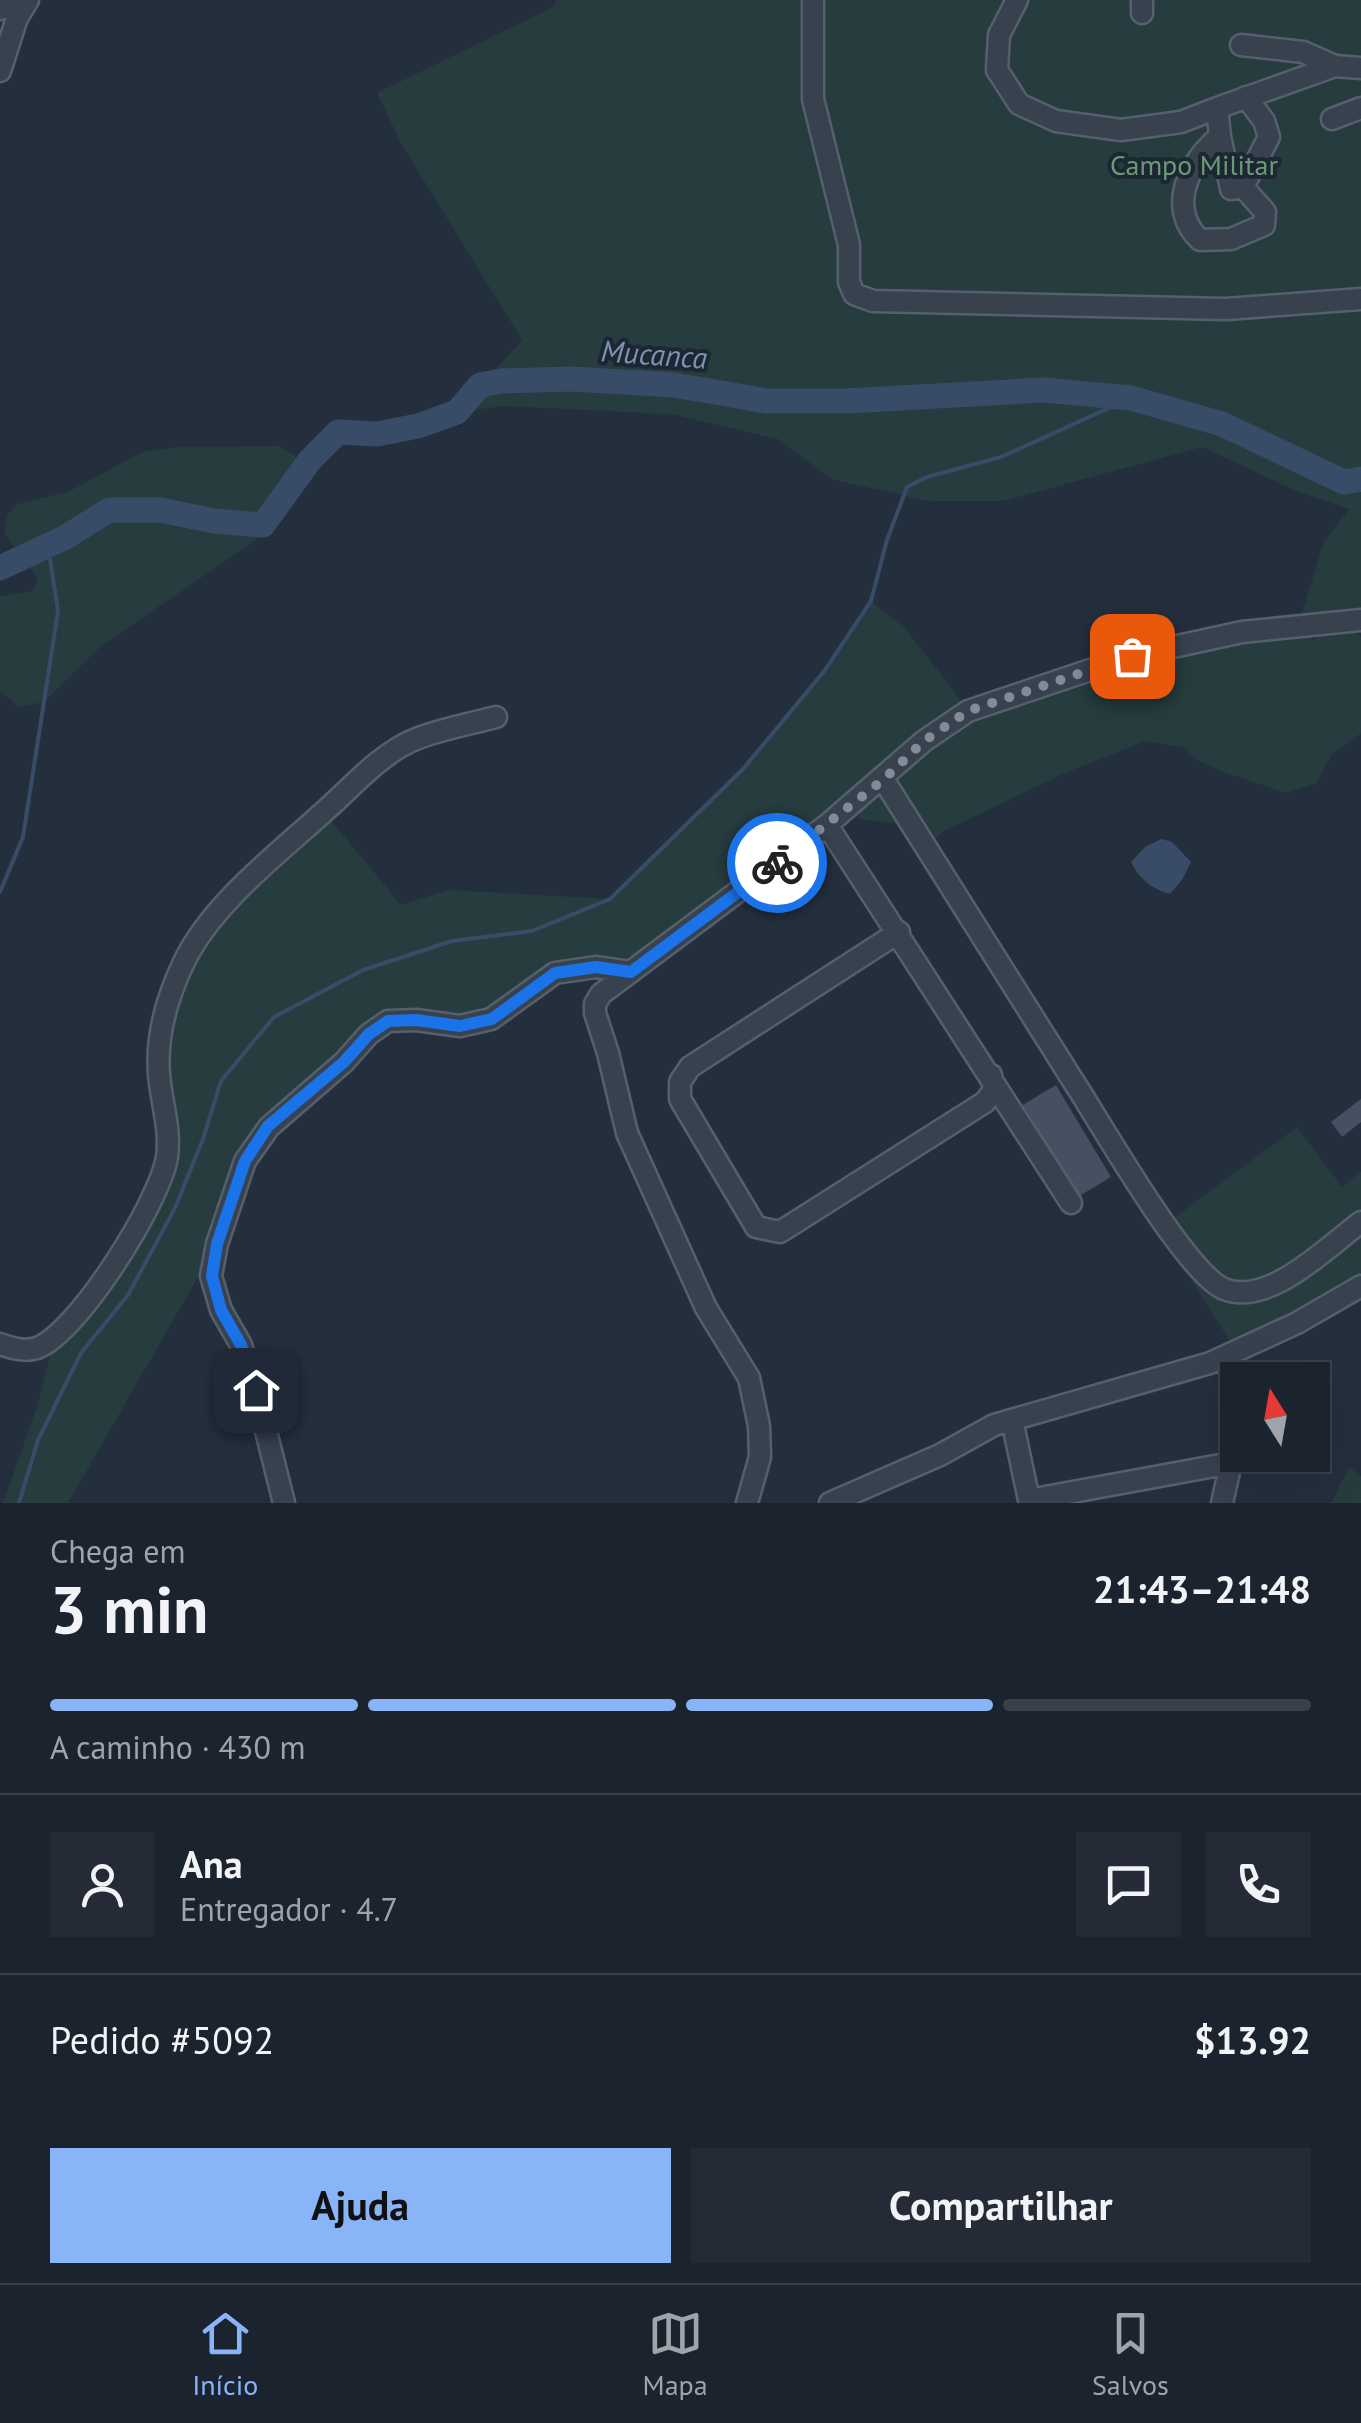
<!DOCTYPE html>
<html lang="pt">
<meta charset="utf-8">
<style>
:root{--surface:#1b232e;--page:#242b36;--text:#f1f3f6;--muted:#a0a4aa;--line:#39404a;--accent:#8ab4f8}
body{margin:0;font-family:"PT Sans",sans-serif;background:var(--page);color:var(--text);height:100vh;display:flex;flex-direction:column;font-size:38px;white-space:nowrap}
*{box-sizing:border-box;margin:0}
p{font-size:32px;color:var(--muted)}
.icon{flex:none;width:55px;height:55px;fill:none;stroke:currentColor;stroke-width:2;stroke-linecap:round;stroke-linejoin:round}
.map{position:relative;height:1503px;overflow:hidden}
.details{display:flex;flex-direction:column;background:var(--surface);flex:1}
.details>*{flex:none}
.needle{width:65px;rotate:349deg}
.fabs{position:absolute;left:1220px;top:1362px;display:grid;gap:20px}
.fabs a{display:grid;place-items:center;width:110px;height:110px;border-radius:0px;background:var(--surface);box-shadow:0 10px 40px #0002,0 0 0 2px var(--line);font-size:50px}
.pin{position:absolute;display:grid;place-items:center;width:85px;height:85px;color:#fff;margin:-42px;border-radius:20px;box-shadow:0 5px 15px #0006}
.courier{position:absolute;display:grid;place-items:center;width:100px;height:100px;margin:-50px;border:8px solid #1a73e8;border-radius:50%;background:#fff;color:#222;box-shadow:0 2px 12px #0007}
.headline em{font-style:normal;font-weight:600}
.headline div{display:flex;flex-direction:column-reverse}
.headline{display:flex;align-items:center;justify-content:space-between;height:170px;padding:0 50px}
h1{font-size:65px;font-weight:600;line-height:75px}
.bar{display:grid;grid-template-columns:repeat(4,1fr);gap:15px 10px;align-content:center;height:120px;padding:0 50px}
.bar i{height:12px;border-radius:8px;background:var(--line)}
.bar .active{background:var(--accent)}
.bar p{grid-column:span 4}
.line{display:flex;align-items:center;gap:25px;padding:0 50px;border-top:2px solid var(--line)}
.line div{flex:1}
.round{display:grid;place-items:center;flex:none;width:105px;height:105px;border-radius:0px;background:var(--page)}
.cta{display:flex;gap:20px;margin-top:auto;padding:20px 50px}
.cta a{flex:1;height:115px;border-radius:0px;background:var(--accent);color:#111;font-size:40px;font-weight:600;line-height:115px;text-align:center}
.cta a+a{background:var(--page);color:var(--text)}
.menu{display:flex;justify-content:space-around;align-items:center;height:140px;border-top:2px solid var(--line);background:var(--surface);font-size:28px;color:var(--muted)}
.menu a{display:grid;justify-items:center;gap:5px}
.menu .active{color:var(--accent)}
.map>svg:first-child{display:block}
</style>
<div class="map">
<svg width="1361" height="1503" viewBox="0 0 1361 1503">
<rect width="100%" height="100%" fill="#242f3e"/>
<!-- green -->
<path fill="#263c3f" d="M 556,0 L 1361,0 L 1361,620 L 1314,624 L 1311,642 L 1324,633 L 1357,633 L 1361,637 L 1361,733 L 1331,755 L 1317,783 L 1286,793 L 1223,772 L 1197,760 L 1185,748 L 1145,741 L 1065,773 L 944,831 L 920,852 L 903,825 L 857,818 L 880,784 L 631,972 L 555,973 L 491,1019 L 388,1021 L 269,1126 L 217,1244 L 68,1503 L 3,1503 L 37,1407 L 55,1335 L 84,1304 L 167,1158 L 159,1072 L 183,963 L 324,812 L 401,905 L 449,890 L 610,899 L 743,769 L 825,670 L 871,601 L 905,628 L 969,711 L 1301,617 L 1324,541 L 1350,509 L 1296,491 L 1202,447 L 1003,501 L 929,501 L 831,479 L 778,439 L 671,414 L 504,406 L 457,412 L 522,340 L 402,145 L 377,93 L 555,6 Z
M 280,446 L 307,464 L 260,537 L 100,647 L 44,702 L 19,707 L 0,691 L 0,596 L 32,591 L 38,579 L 4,533 L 7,515 L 18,504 L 70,491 L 142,452 L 181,447 Z
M 1297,1127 L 1342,1187 L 1361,1172 L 1361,1273 L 1344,1287 L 1233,1346 L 1159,1229 Z
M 1349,1467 L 1361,1476 L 1361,1503 L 1331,1503 Z"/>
<!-- water -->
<path fill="#394c67" d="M 1162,839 L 1172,842 L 1191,862 L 1182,880 L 1170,894 C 1152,889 1139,879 1131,862 L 1146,846 Z"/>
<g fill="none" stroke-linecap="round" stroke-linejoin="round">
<!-- stream -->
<path stroke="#394c67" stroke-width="4" d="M 0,892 L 23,837 L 58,611 L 48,546
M 19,1503 L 38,1440 L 81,1353 L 128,1295 L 175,1208 L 203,1139 L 221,1081 L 274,1017 L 363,970 L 452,941 L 532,931 L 610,899 L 743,769 L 825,670 L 871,601 L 887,540 L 907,487 L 927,477 L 1001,457 L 1131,398"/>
<!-- river -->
<path stroke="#394c67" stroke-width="25" d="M 0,568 L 66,537 L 109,510 L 160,510 L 214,521 L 263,525 L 310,460 L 338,432 L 377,434 L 418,426 L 457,412 L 480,385 L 501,381 L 572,379 L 674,385 L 767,401 L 846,401 L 1043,390 L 1131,398 L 1222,424 L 1344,482 L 1361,479"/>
</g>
<!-- building -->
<path fill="#455162" d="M 1056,1085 L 1111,1177 L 1076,1198 L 1021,1106 Z
M 1361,1099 L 1361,1122 L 1342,1137 L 1331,1122 Z"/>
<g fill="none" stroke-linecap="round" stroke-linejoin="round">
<defs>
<path id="minor" d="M 813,0 L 813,99 L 849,245 L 849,282 L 854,294 L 873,301 L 1226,309 L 1361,299
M 1017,0 L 999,35 L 997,70 L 1019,104 L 1056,121 L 1121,130 L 1181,122 L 1217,108
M 1142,0 L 1142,13
M 0,9 L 21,0
M 1241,45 L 1303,52 L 1335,66 L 1217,108 L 1220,136 C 1189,162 1166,208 1200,240 L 1231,239 L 1264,225 L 1265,212 L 1243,187
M 1335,66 L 1361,68
M 0,71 L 17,18 L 28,0
M 1332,119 L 1361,108
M 1220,136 L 1231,189 L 1243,187 L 1269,137 L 1264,121 L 1246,97
M 883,779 C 948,882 1013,985 1077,1087 C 1103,1127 1186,1273 1224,1289 C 1269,1307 1327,1247 1361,1222
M 827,825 L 1071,1203
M 899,932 L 690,1067 L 680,1082 L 680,1099 L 756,1227 L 780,1232 L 985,1102 L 994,1090 L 991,1075
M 0,1344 C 12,1348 24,1352 37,1348 C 79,1332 160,1201 167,1157 C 171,1129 161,1101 159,1074 C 156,1036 167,998 183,964 C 211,904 279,853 327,809 C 354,785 381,753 416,739 C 441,729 470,724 496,717
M 1012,1420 L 1029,1500 L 1231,1463 L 1237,1424 L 1228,1355
M 284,1503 L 256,1391 L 241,1345 L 221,1310 L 211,1276 L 217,1244 L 245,1161 L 269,1127 L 344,1062 L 369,1034 L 388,1021 L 416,1020 L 460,1026 L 491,1019 L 555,973 L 596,967 L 631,972
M 747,1503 L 760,1457 L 759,1426 L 749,1378 L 706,1308 L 627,1133 L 608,1053 L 595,1013 L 595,1004 L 601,994 L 827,825 L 924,741 L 968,711 L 1132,656 L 1242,632 L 1361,620
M 830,1503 L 940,1455 L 994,1425 L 1210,1363 L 1297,1323 L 1361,1286
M 1222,1503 L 1231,1463"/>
</defs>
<!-- minor casing -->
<use href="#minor" stroke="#565f6c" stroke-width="25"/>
<!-- minor -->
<use href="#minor" stroke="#38414e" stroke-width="20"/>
</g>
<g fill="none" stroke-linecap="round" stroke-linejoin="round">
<!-- done -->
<path stroke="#828b98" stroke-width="10" stroke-dasharray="0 18" d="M 777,863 L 883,780 L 924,741 L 968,711 L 1132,656"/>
<!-- route -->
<path stroke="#1a73e8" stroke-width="12" d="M 256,1390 L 241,1345 L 221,1310 L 212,1276 L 217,1244 L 245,1161 L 268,1126 L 344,1062 L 369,1034 L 388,1021 L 416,1020 L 460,1026 L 492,1019 L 555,973 L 596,967 L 631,972 L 777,863"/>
</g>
<g text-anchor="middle" stroke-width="8" stroke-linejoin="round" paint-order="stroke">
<!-- park labels -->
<g font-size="28" fill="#6b9a76" stroke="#1d2633">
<text x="1194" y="175">Campo Militar</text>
</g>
<!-- water labels -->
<g font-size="30" font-style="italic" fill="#7c92b1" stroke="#1d2633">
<text transform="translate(654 355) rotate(4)" y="10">Mucanca</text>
</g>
</g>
</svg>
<div class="fabs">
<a><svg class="needle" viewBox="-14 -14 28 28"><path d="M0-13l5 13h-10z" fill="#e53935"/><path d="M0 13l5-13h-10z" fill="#a0a4aa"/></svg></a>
</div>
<div class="pin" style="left:1132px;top:656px;background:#ea580c"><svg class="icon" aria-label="bag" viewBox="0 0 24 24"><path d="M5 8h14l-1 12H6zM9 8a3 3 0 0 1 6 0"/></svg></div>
<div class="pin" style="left:256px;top:1390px;background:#1f2937"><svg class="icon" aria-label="home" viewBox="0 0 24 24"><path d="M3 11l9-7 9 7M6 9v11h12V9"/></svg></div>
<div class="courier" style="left:777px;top:863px"><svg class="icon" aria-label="bike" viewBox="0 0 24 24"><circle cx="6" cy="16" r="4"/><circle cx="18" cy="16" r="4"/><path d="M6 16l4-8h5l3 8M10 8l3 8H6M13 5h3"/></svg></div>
</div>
<section class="details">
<div class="headline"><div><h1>3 min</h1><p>Chega em</p></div><em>21:43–21:48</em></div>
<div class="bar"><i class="active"></i><i class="active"></i><i class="active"></i><i></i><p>A caminho · 430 m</p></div>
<div class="line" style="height:180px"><a class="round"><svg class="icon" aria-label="person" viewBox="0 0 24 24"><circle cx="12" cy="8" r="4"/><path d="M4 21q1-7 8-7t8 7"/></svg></a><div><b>Ana</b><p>Entregador · 4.7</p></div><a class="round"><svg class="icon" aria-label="chat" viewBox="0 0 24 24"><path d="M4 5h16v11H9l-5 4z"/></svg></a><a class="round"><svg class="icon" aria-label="phone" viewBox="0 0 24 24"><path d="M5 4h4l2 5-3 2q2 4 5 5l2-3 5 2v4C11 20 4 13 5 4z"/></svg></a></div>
<div class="line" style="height:130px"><div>Pedido #5092</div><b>$13.92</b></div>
<div class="cta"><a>Ajuda</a><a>Compartilhar</a></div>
</section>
<nav class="menu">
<a class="active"><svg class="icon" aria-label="home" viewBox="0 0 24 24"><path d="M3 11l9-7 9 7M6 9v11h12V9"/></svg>Início</a>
<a><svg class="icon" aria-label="map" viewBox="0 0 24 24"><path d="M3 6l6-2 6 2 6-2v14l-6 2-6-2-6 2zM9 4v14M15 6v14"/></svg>Mapa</a>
<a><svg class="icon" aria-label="saved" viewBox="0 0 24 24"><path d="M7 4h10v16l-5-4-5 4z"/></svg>Salvos</a>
</nav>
